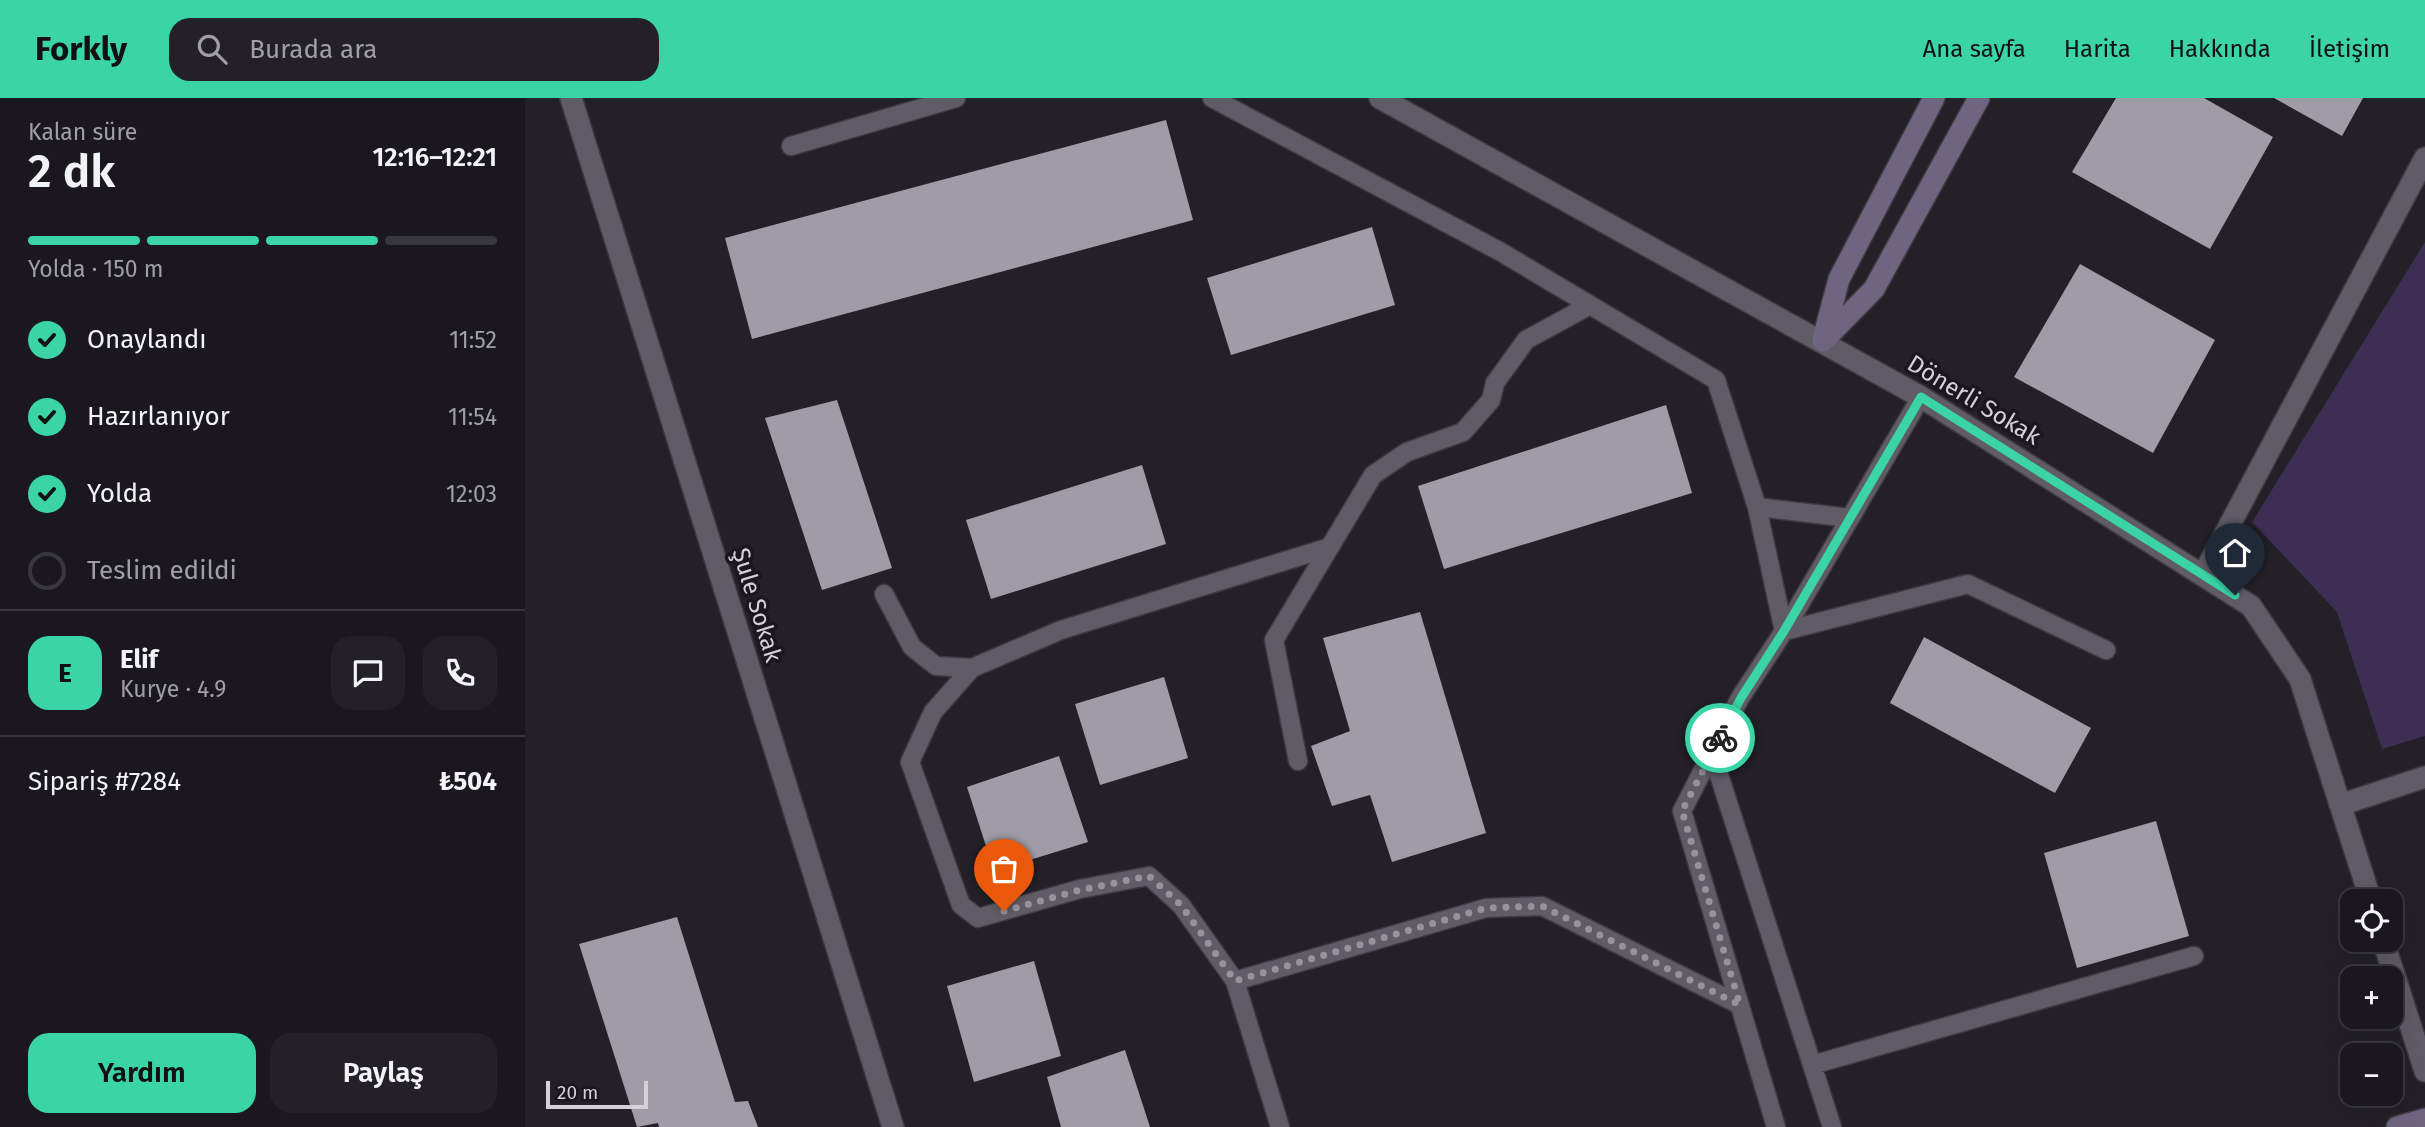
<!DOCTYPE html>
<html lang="tr">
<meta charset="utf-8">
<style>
:root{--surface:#1a181e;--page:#232127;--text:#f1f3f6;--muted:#9fa0a4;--line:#38373c;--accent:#3ad4a5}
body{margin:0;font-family:"Fira Sans",sans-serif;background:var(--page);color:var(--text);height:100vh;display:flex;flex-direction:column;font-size:26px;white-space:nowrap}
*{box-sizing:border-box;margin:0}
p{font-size:23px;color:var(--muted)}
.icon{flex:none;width:38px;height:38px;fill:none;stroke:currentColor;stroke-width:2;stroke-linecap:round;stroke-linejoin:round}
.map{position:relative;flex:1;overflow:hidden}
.drawer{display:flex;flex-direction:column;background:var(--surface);width:525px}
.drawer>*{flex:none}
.fabs{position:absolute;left:1815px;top:791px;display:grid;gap:14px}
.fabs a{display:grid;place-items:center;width:63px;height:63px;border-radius:14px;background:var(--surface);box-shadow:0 7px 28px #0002,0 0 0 2px var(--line);font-size:35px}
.scale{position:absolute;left:21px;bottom:18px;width:102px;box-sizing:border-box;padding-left:7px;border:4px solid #d4d2d8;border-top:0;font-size:19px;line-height:24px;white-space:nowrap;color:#d4d2d8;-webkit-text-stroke:5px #1a171f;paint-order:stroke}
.pin{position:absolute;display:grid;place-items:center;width:60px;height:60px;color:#fff;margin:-72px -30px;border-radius:50% 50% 50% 0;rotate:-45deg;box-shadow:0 0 7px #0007}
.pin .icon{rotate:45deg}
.courier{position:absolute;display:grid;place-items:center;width:70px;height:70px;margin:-35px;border:5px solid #3ad4a5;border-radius:50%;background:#fff;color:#222;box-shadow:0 2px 9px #0007}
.head em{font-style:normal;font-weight:600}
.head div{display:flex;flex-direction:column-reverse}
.head{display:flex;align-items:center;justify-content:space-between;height:119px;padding:0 28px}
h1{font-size:46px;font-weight:600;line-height:52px}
.bar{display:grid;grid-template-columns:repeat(4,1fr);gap:10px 7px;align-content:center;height:84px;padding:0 28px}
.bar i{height:9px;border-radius:5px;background:var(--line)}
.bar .current{background:var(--accent)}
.bar p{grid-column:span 4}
.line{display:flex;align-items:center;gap:18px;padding:0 28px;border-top:2px solid var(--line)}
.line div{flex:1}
.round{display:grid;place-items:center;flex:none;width:74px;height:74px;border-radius:21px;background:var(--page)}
ol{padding:0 28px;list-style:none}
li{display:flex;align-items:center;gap:21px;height:77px}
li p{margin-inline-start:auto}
li .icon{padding:7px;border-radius:50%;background:var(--accent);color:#111;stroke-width:4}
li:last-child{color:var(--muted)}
li i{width:38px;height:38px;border:4px solid var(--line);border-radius:50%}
.primary-button{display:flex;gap:14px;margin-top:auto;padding:14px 28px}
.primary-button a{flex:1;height:80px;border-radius:21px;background:var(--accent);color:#111;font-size:28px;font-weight:600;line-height:80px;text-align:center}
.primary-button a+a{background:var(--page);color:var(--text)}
header{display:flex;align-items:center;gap:42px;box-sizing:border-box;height:98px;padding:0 35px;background:var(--accent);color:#111}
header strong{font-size:33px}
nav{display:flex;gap:38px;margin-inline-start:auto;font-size:24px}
.search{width:490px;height:63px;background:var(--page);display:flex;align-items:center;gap:18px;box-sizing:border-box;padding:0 24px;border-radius:21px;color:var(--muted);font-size:26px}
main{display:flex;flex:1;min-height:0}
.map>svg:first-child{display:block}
</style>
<header>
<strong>Forkly</strong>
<div class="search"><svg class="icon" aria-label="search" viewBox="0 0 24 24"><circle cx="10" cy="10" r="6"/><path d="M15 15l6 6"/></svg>Burada ara</div>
<nav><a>Ana sayfa</a><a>Harita</a><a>Hakkında</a><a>İletişim</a></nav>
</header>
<main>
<section class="drawer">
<div class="head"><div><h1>2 dk</h1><p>Kalan süre</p></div><em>12:16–12:21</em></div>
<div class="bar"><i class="current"></i><i class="current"></i><i class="current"></i><i></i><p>Yolda · 150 m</p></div>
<ol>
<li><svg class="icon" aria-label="check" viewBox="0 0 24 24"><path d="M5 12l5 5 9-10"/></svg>Onaylandı<p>11:52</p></li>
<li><svg class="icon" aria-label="check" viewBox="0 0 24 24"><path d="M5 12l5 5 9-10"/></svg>Hazırlanıyor<p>11:54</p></li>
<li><svg class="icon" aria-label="check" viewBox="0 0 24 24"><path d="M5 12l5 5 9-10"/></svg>Yolda<p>12:03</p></li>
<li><i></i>Teslim edildi</li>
</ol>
<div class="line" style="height:126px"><b class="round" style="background:var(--accent);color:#111">E</b><div><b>Elif</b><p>Kurye · 4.9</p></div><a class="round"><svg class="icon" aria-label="chat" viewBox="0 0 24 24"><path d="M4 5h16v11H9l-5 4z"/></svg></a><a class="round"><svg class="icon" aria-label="phone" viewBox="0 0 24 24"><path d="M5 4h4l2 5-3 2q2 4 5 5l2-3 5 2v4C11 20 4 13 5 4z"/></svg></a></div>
<div class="line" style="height:91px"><div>Sipariş #7284</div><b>₺504</b></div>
<div class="primary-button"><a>Yardım</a><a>Paylaş</a></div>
</section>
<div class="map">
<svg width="1900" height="1029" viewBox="0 0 1900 1029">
<rect width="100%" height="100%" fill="#232028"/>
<!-- green -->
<path fill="#3d2e53" d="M 1900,144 L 1900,638 L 1857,651 L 1812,514 L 1727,424 Z"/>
<!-- building -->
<path fill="#9f9ca6" d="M 1591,0 L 1679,0 L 1748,39 L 1685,151 L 1547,74 Z
M 1749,0 L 1838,0 L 1817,38 Z
M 641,22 L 668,122 L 227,241 L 200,140 Z
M 847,129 L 870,207 L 706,257 L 682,180 Z
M 1555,166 L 1690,242 L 1628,355 L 1489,279 Z
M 312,302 L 367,470 L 297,492 L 240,320 Z
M 1141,307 L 1167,395 L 919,471 L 893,388 Z
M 617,367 L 641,446 L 466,501 L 441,422 Z
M 895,514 L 961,735 L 867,764 L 845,697 L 807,708 L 786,648 L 825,633 L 798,540 Z
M 1399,539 L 1566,630 L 1530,695 L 1365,605 Z
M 639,579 L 663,660 L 575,687 L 550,606 Z
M 534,658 L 563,744 L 469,773 L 442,689 Z
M 1631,723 L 1664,838 L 1552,870 L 1519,755 Z
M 152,819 L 210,1004 L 223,1003 L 233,1029 L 134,1029 L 133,1025 L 112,1029 L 54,846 Z
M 509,863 L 536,958 L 449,984 L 422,888 Z
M 600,952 L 625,1029 L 536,1029 L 522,979 Z"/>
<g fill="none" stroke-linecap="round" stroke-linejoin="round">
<defs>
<path id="lane" d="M 687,0 L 976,154 L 1191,282 L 1232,409 L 1259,533 L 1443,486 L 1581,552
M 266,48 L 431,0
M 1232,409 L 1325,420
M 359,496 L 387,549 L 411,568 L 447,570
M 1187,655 L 1307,1029
M 773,663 L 749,542 L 848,377 L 882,354 L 938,334 L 966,302 L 970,285 L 1001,242 L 1065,207
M 710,883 L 656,807 L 624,778 L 555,791 L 453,820 L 436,807 L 385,664 L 408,614 L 447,570 L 536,532 L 805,449
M 1287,967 L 1669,858
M 755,1029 L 710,883 L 961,810 L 1017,808 L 1215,907
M 1251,1029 L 1157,713 L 1215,600 L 1259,533 L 1396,299"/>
<path id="street" d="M 46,0 L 368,1029
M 855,0 L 1396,299 L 1726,508 L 1775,581 L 1846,803
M 1678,477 L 1900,60
M 1815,707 L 1900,679
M 1858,842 L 1900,973"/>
<path id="secondary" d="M 1298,241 L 1314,181 L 1409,0
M 1298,243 L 1349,191 L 1454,0
M 1872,1029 L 1900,1021"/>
</defs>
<!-- lane casing -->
<use href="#lane" stroke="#3d3a41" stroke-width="21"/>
<!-- street casing -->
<use href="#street" stroke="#3d3a41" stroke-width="24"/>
<!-- secondary casing -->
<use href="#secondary" stroke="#3d3a41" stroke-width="24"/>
<!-- lane -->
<use href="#lane" stroke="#605c66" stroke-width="18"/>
<!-- street -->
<use href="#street" stroke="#605c66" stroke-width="21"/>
<!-- secondary -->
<use href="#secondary" stroke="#706580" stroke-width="21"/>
</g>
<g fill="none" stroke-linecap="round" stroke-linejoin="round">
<!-- done -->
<path stroke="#96949a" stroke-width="7" stroke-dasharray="0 12.6" d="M 479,813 L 555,792 L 624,778 L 656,807 L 710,883 L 961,810 L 1017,808 L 1215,907 L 1157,713 L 1195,640"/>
<!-- route -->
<path stroke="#3ad4a5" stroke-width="9" d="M 1195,640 L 1216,600 L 1259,533 L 1396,299 L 1710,497"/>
</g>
<g text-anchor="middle" stroke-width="7" stroke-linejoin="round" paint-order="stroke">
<!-- street labels -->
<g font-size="24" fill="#d4d2d8" stroke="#1a171f">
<text transform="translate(1449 302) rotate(31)" y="8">Dönerli Sokak</text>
<text transform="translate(232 507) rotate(73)" y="8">Şule Sokak</text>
</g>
</g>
</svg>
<div class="fabs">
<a><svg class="icon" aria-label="locate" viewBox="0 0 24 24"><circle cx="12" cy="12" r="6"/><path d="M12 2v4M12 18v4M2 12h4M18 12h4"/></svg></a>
<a>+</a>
<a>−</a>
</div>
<div class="scale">20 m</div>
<div class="pin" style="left:479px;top:813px;background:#ea580c"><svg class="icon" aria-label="bag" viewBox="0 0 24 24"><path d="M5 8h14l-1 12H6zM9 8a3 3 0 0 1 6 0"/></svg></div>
<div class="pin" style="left:1710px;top:497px;background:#1f2937"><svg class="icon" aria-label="home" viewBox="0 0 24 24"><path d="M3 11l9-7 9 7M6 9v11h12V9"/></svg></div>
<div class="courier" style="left:1195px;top:640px"><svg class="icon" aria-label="bike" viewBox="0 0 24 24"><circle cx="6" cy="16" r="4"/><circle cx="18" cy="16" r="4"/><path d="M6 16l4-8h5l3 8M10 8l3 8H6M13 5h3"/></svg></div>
</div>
</main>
